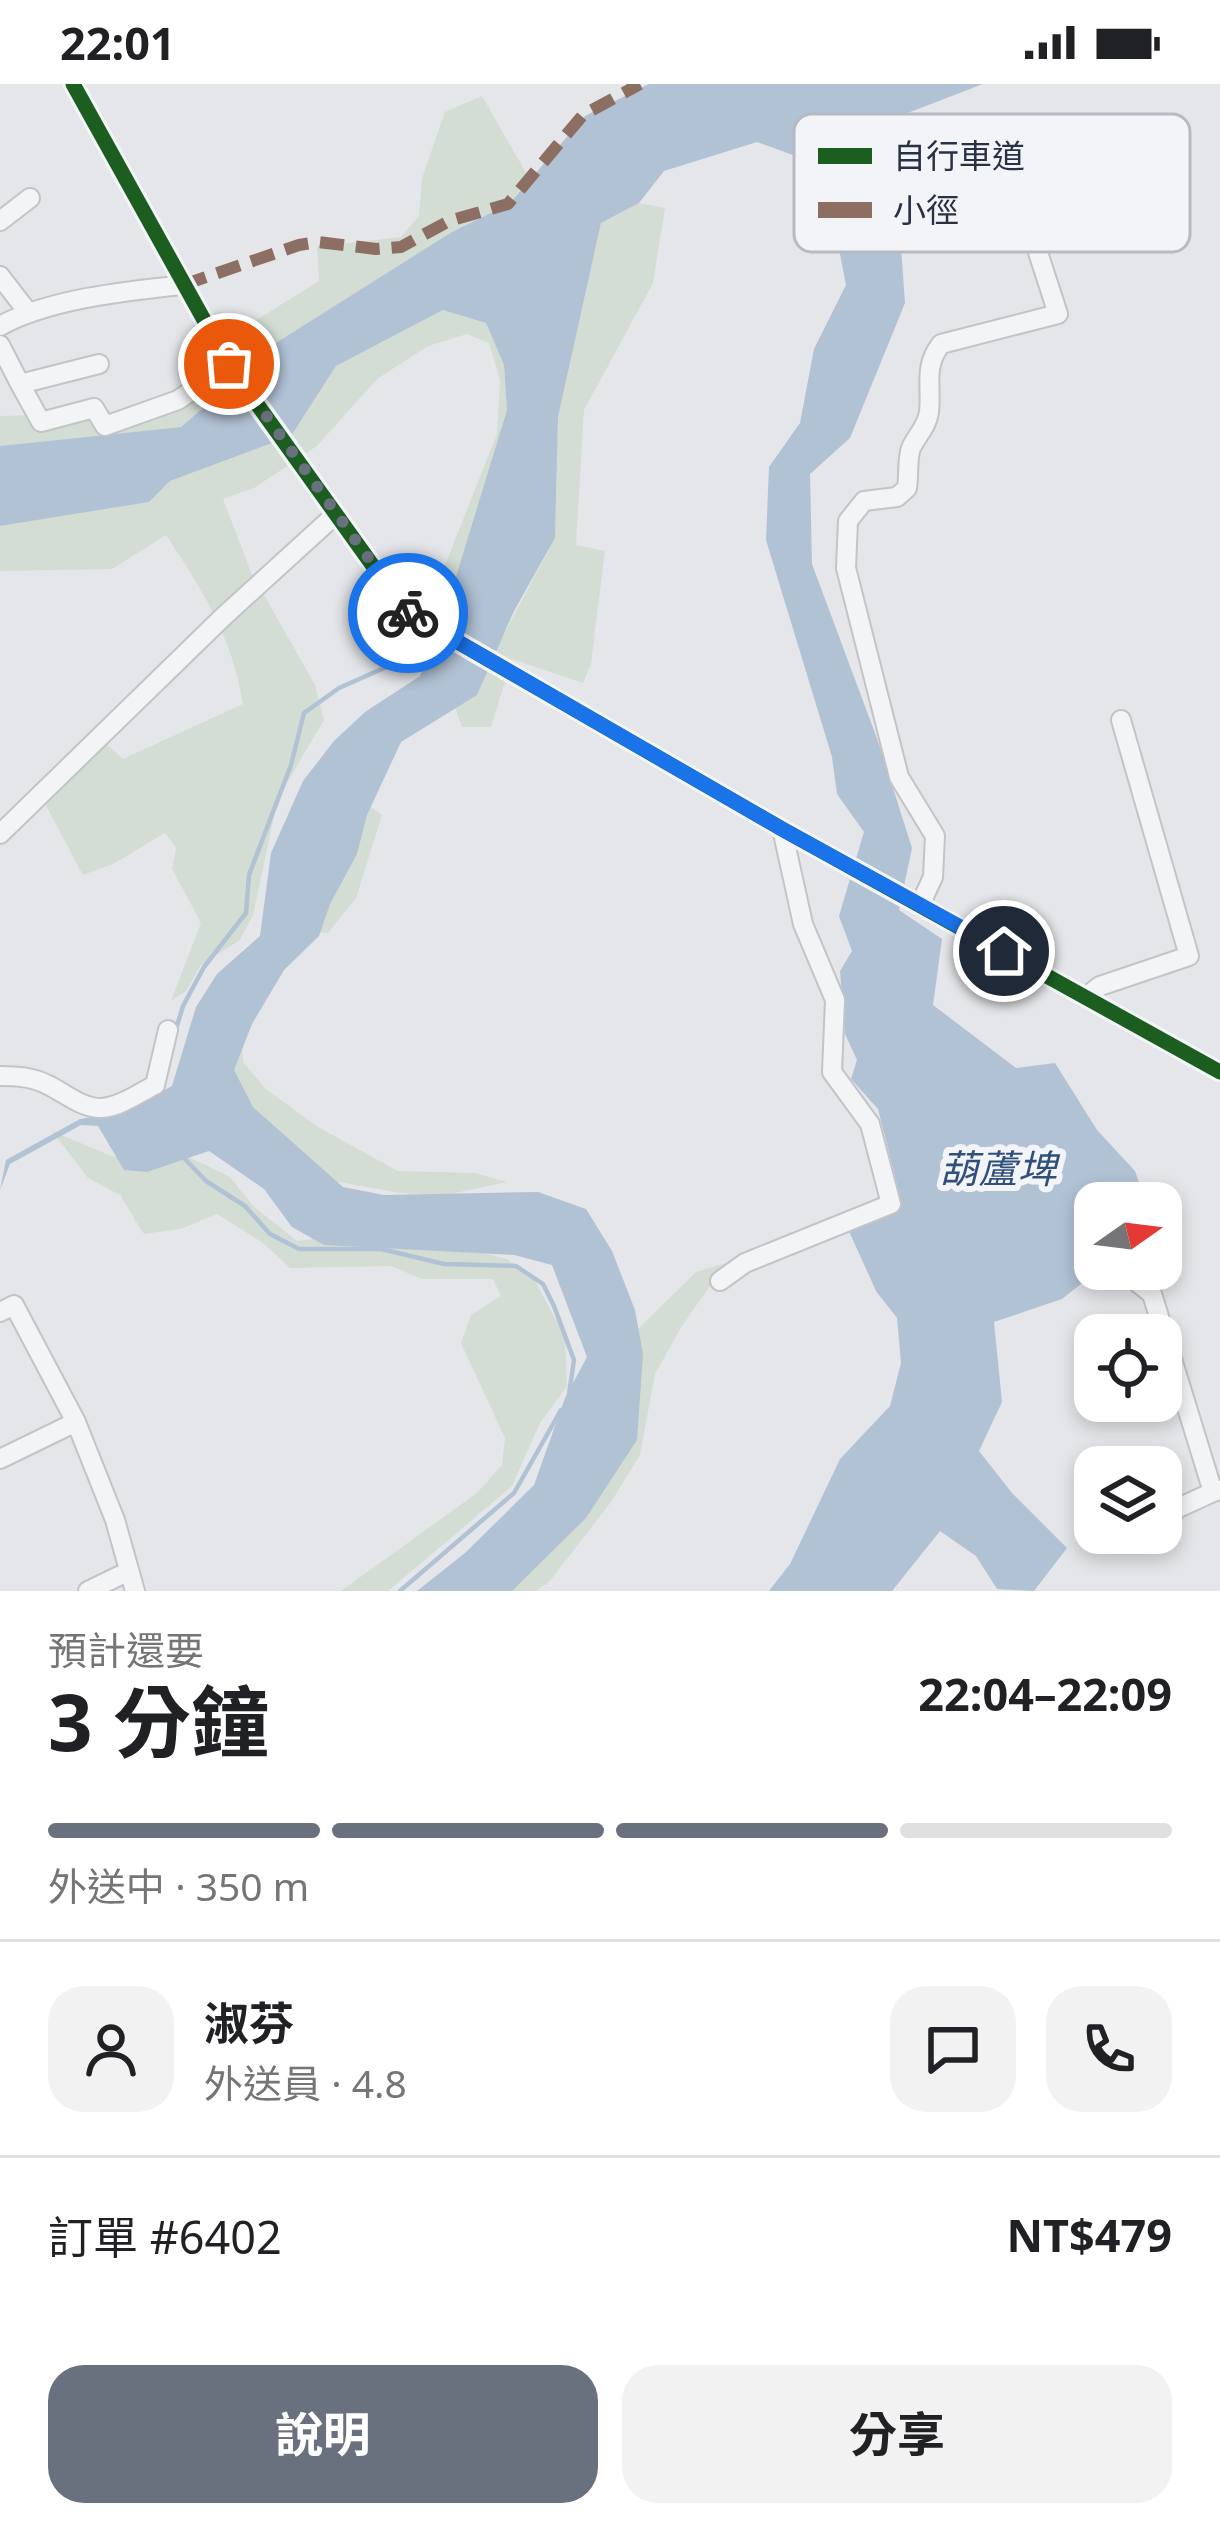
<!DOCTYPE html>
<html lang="zh-TW">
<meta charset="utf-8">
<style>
:root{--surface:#fff;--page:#f2f2f2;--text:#202124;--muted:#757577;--line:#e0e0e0;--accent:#6a717e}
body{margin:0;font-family:"Noto Sans","Noto Sans TC",sans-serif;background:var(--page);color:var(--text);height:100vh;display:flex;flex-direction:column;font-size:45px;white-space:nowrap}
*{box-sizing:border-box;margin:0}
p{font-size:39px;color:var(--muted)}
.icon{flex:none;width:66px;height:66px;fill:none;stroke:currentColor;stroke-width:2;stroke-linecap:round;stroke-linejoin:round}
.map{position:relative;height:1507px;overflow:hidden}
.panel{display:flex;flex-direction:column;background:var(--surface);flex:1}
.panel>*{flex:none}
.needle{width:78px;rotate:76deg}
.fabs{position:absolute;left:1074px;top:1098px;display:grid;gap:24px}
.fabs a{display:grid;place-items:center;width:108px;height:108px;border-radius:24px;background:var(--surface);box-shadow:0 6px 18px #0003;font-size:60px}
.pin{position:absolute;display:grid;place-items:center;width:102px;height:102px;color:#fff;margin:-51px;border:6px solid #fff;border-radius:50%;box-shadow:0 3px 12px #0007}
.courier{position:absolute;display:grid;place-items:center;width:120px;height:120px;margin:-60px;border:9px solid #1a73e8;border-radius:50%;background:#fff;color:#222;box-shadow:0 3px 15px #0007}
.overview em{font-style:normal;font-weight:700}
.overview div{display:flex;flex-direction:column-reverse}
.overview{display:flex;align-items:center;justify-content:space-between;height:204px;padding:0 48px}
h1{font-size:78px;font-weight:700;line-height:90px}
.bar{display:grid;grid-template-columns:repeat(4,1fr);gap:18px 12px;align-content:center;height:144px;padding:0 48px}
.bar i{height:15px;border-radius:9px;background:var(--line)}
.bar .current{background:var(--accent)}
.bar p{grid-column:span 4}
.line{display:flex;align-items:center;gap:30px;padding:0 48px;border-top:3px solid var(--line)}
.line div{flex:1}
.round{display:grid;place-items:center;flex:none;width:126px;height:126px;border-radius:36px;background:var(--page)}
.button{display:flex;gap:24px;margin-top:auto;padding:24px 48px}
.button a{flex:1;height:138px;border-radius:36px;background:var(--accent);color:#fff;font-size:48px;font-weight:700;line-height:138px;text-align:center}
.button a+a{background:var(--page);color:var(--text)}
.status{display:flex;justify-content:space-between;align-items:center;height:84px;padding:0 60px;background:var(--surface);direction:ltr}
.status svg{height:33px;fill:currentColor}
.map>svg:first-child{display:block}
</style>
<div class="status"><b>22:01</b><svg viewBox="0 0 49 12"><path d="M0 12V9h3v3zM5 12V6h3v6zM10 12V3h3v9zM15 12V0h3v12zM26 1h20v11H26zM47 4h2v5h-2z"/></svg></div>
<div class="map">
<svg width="1220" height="1507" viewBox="0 0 1220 1507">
<rect width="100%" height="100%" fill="#e4e6e9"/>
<!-- green -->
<path fill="#d4ddd4" d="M 482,12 L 529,94 L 509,120 L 452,148 L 214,313 L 181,343 L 0,362 L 0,332 L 104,329 L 175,317 L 218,260 L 319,197 L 317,163 L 401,153 L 419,132 L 422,94 L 445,28 Z
M 639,119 L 665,124 L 653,199 L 584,326 L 576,461 L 605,467 L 591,580 L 583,599 L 512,575 L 491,643 L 462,643 L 442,587 L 406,553 L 438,499 L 497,350 L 500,296 L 489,259 L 467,250 L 428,262 L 377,295 L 317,362 L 254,404 L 223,415 L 251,488 L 315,601 L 324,636 L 278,714 L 253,831 L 240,856 L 201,881 L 186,907 L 171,917 L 201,839 L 172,785 L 176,764 L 165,749 L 115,779 L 83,791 L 43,716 L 102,656 L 123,675 L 243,620 C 232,552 203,507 166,451 L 112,485 L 0,487 L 0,442 L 148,418 L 170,397 L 291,352 L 336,282 L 443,226 L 486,239 L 504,281 L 507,325 L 489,389 L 504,550 L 555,454 L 558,333 L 601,139 Z
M 368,721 L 382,731 L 356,814 L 328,849 L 310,847 Z
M 242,947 L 243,978 L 267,1006 L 318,1043 L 398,1087 L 475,1089 L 507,1098 L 446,1111 L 400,1109 L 311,1093 L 222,987 Z
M 52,1047 L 114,1073 L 162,1061 L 195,1076 L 230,1093 L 253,1122 L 297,1157 L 338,1152 L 460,1163 L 507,1175 L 534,1195 L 565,1253 L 567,1302 L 540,1339 L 512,1402 L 388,1507 L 341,1507 L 477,1409 L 502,1381 L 505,1354 L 461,1259 L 471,1231 L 501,1212 L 493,1195 L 421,1195 L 392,1182 L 290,1184 L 263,1159 L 217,1130 L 180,1145 L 144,1150 L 120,1111 L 88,1094 Z
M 726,1179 L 682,1242 L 655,1290 L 640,1371 L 611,1418 L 549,1498 L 536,1507 L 459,1507 L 481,1488 L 636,1247 L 696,1188 Z"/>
<!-- water -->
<path fill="#b1c2d5" d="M 649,0 L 983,0 L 892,35 L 905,219 L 850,354 L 810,390 L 812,480 L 879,660 L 912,764 L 899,826 L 942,855 L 933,921 L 1016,984 L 1055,979 L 1097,1046 L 1135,1087 L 1146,1119 L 1095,1119 L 1095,1185 L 1100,1185 L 1062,1215 L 994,1238 L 1002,1318 L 979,1367 L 1012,1409 L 1067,1464 L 1034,1507 L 997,1505 L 976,1472 L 940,1447 L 892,1507 L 769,1507 L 790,1480 L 840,1375 L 890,1322 L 901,1279 L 897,1234 L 876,1207 L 848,1145 L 902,1120 L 878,1025 L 851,995 L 857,976 L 845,950 L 840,887 L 852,867 L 839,832 L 864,748 L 837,710 L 832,673 L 766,456 L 769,383 L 800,339 L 814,265 L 846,201 L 823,82 L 757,58 L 664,87 L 639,119 L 601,139 L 558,333 L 555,454 L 514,527 L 477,611 L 401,658 L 367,731 L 357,770 L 330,820 L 319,852 L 284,886 L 252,940 L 234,986 L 253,1023 L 343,1103 L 384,1111 L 538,1108 L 586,1125 L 612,1167 L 635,1226 L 643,1270 L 637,1356 L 586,1434 L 512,1507 L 417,1507 L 465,1469 L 534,1401 L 565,1314 L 587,1273 L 552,1181 L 514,1171 L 324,1161 L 292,1143 L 264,1105 L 209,1067 L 147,1088 L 124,1086 L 98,1042 L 81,1041 L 10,1080 L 0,1106 L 6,1076 L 80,1035 L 125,1027 L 172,1002 L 196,923 L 217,890 L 260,852 L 271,769 L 303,697 L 334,657 L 365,628 L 420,592 L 448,519 L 507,326 L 504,281 L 486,239 L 443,226 L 336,282 L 291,352 L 170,397 L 149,418 L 0,442 L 0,362 L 181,343 L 279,257 L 452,148 L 509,120 L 585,32 Z"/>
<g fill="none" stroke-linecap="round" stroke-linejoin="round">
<!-- stream -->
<path stroke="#b1c2d5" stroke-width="4.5" d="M 176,945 L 183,922 L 204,883 L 246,829 L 249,791 L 291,681 L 304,629 L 339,604 L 429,564 L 436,557
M 184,1074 L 206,1097 L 245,1122 L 270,1150 L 299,1165 L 381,1165 L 444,1180 L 516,1182 L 543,1200 L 554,1222 L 574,1276 L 569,1310
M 400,1507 L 514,1409 L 561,1326"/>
<defs>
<path id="minor" d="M 73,0 L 229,281 L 406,528 L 782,745 L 1220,988
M 0,137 L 30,114
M 0,192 L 27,227
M 0,242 C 49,215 126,207 183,201
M 0,261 L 20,300 L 99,280
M 20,300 L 41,338 L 94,324 L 105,342 L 178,316 L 229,281
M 0,750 L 223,533 L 336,430
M 920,821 L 933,793 L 935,752 L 899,693 L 846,484 L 848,437 L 864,417 L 897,413 L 907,404 C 909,391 907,375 911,364 C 917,351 927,343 929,328 C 932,302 923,283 941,260 L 1058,230 L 1021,116
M 1087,912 L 1100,902 L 1189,872 L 1121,636
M 0,992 C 17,992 33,993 48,1001 C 65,1009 81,1024 101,1024 C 120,1023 139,1009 155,1001 L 168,946
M 1133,1195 L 1152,1210 L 1213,1408 L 1220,1406
M 720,1197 L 745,1179 L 891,1120 L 870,1040 L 832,988 L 835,916 L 803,840 L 782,745
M 0,1228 L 14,1221 L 76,1338 L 115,1436 L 135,1507
M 0,1375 L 76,1338
M 1161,1449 L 1176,1425 L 1213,1408
M 88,1507 L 127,1488"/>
</defs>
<!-- minor casing -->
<use href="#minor" stroke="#c2c4c7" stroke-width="22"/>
<!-- minor -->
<use href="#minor" stroke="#f3f4f6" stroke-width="18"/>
<!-- quiet -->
<path stroke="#8d6e63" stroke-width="12" stroke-dasharray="24 12" stroke-linecap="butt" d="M 183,201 L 299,161 L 318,158 L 376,165 L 401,163 L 449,137 L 508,120 L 583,31 L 640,0"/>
<defs>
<path id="cycleway" d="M 73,0 L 229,281 L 406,528 L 782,745 L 1220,988"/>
</defs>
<!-- cycleway casing -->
<use href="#cycleway" stroke="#f2f4f8" stroke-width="22"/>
<!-- cycleway -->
<use href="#cycleway" stroke="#1b5e20" stroke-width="15"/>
</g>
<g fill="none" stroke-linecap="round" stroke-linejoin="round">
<!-- done -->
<path stroke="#6a717e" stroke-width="12" stroke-dasharray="0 21.6" d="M 229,280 L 408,529"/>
<!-- route -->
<path stroke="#1a73e8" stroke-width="15" d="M 408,529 L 782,745 L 1004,867"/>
</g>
<g text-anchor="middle" stroke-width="12" stroke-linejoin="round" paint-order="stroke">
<!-- water labels -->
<g font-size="39" font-style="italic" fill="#304f7b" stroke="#f2f4f8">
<text x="998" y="1099">葫蘆埤</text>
</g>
</g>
<!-- legend -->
<rect x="794" y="30" width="396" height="138" rx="18" fill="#f2f4f8" stroke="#b6bac2" stroke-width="3"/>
<rect x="818" y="64" width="54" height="16" fill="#1b5e20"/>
<rect x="818" y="118" width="54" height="16" fill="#8d6e63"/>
<g font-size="33" fill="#293244">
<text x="893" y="84">自行車道</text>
<text x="893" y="138">小徑</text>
</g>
</svg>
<div class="fabs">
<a><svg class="needle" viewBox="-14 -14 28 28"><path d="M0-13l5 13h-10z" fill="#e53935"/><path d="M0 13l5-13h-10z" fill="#757577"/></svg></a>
<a><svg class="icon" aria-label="locate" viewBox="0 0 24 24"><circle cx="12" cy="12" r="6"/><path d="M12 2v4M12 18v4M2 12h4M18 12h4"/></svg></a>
<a><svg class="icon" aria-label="layers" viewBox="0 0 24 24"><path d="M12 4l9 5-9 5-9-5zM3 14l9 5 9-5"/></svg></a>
</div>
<div class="pin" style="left:229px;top:280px;background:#ea580c"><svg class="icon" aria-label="bag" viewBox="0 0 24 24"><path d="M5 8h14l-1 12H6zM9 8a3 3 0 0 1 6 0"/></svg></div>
<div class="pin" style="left:1004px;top:867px;background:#1f2937"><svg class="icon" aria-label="home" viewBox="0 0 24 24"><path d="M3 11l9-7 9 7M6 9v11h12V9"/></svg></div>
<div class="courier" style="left:408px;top:529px"><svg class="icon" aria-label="bike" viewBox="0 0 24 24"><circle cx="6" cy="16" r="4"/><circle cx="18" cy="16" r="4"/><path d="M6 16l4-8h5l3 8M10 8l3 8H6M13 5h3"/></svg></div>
</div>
<section class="panel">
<div class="overview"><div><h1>3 分鐘</h1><p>預計還要</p></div><em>22:04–22:09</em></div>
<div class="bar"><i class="current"></i><i class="current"></i><i class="current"></i><i></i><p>外送中 · 350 m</p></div>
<div class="line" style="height:216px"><a class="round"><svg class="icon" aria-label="person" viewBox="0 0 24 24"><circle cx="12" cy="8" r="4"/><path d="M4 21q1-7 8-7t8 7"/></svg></a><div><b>淑芬</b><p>外送員 · 4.8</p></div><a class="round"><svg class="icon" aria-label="chat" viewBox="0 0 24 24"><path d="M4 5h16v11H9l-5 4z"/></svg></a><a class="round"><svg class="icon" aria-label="phone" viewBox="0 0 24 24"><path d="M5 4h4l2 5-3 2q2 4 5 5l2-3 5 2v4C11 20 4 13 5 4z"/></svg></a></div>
<div class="line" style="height:156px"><div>訂單 #6402</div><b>NT$479</b></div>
<div class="button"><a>說明</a><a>分享</a></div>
</section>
